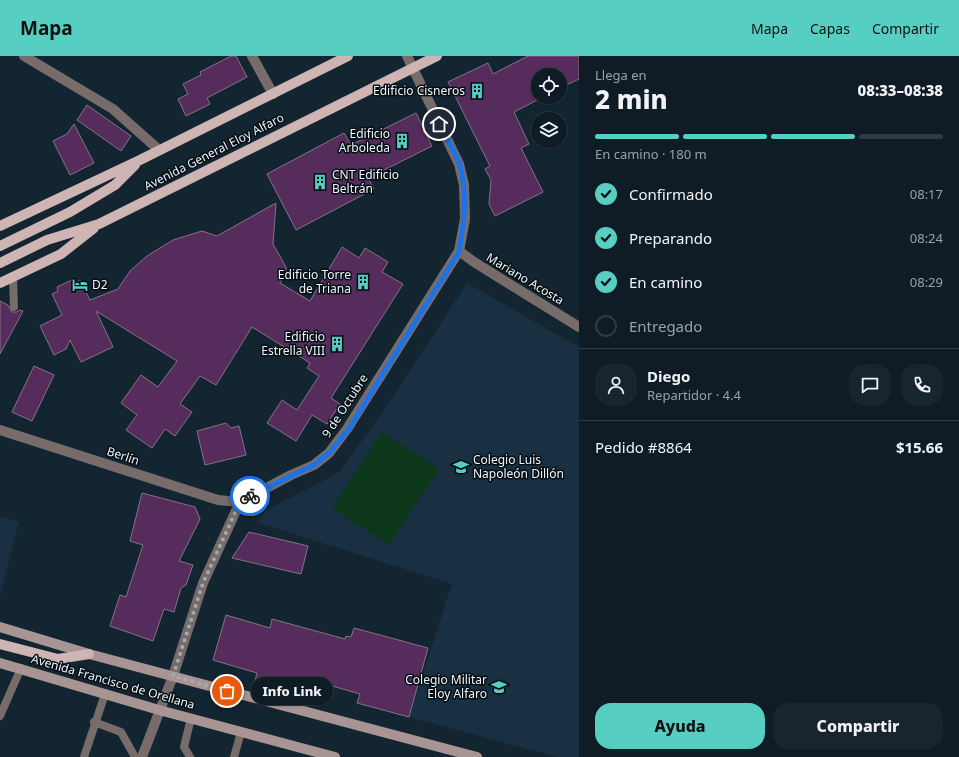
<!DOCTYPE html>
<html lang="es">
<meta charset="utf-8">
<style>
:root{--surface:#0f1c26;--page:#18252e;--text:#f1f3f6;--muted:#9ba1a7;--line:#2f3a43;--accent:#57cec2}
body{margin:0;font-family:"Noto Sans",sans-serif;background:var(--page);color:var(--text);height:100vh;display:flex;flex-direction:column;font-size:15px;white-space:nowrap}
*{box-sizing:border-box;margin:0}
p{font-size:13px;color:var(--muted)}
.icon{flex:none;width:22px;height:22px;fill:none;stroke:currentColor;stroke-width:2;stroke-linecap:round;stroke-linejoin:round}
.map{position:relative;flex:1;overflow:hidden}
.side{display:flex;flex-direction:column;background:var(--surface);width:380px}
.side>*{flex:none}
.controls{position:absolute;left:531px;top:12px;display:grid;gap:8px}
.controls a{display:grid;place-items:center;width:36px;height:36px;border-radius:50%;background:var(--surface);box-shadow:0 1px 3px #0004,0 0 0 1px var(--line);font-size:20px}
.pin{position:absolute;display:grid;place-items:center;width:34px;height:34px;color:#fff;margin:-17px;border:2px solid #fff;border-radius:50%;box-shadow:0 1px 4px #0007}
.courier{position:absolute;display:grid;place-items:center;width:40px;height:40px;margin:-20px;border:3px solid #1a73e8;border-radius:50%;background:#fff;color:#222;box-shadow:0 1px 5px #0007}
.bubble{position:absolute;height:28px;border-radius:14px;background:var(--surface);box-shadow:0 1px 3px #0004,0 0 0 1px var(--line);font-size:13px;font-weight:800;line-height:28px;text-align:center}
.overview em{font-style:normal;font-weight:800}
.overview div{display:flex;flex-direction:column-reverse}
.overview{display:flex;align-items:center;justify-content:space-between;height:68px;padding:0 16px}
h1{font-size:26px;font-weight:800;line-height:30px}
.bar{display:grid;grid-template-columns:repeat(4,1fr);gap:6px 4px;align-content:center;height:48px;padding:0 16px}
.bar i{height:5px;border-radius:3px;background:var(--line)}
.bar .current{background:var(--accent)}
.bar p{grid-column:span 4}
.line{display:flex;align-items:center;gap:10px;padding:0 16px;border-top:1px solid var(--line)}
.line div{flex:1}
.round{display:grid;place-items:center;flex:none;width:42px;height:42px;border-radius:16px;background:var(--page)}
ol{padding:0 16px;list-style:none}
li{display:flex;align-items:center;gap:12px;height:44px}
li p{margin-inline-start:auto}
li .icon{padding:4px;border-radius:50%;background:var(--accent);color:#111;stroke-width:4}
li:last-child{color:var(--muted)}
li i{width:22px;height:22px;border:2px solid var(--line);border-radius:50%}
.cta{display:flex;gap:8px;margin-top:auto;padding:8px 16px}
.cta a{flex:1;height:46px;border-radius:16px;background:var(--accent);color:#111;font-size:16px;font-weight:800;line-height:46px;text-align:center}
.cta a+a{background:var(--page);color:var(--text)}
header{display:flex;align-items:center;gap:24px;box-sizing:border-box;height:56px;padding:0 20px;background:var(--accent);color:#111}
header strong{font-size:19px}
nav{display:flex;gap:22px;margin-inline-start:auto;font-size:14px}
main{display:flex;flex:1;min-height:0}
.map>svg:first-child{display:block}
</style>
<header>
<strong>Mapa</strong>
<nav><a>Mapa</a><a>Capas</a><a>Compartir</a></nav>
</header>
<main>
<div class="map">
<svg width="579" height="701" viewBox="0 0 579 701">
<rect width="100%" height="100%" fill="#142532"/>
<!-- built -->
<path fill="#183041" d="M 467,227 L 579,291 L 579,701 L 557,701 L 409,661 L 452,528 L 256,466 L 266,454 L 331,421 L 340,415 L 385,353 Z
M 0,460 L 19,466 L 0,538 Z"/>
<!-- green -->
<path fill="#0d371b" d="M 382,376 L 439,413 L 389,489 L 332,452 Z"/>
<!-- building -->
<path fill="#552c5b" stroke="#847386" d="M 231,0 L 236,0 L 247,21 L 207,42 L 210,48 L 186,60 L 178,43 L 188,38 L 183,28 L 201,19 L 200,16 Z
M 528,0 L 579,0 L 579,23 L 560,32 L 560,19 L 538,19 L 538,41 L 543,41 L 514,56 L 529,88 L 521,92 L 543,136 L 495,160 L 489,148 L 491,124 L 485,113 L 490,110 L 448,26 L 488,7 L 493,18 Z
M 87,49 L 131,80 L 121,95 L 77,64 Z
M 416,57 L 432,90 L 368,122 L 374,133 L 296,174 L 267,118 L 344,77 L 351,89 Z
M 74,68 L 94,107 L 70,119 L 53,85 L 67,78 Z
M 276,147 L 273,188 L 286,211 L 286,217 L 280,227 L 310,245 L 342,191 L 359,202 L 365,192 L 388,206 L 382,216 L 403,228 L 331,342 L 340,348 L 327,368 L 312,359 L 296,385 L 267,367 L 282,344 L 297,354 L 319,320 L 307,312 L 310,307 L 252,271 L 216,329 L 200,320 L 180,348 L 192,356 L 175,380 L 165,373 L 152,392 L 126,374 L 137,359 L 121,347 L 141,319 L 158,331 L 177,305 L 96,255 L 113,291 L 81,306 L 70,284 L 66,293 L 54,299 L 40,270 L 62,259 L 52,238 L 58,235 L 57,231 L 72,224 L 75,227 L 80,224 L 90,244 L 118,233 L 130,215 L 147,200 L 173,184 L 202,175 L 217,180 Z
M 0,245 L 8,249 L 12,256 L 17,256 L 19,254 L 23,255 L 0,298 Z
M 34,310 L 54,319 L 32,365 L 12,356 Z
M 226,367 L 231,372 L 239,370 L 246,399 L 205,409 L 197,375 Z
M 142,437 L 195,451 L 200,463 L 179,505 L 193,509 L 186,529 L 181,532 L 174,556 L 164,553 L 153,585 L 110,570 L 120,539 L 126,541 L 143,489 L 130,485 Z
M 249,476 L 308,490 L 301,518 L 232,502 Z
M 226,559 L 270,572 L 272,563 L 345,583 L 346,580 L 351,581 L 354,572 L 428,592 L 409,661 L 357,647 L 360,638 L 318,626 L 313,641 L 255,625 L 257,617 L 213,604 Z"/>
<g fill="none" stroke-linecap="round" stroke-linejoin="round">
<!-- service -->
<path stroke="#786c6b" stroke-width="8" d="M 13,221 L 14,251
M 0,660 L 21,612
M 94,666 L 121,676 L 135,701
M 84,701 L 105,638
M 190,701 L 184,691 L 191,662
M 234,701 L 241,676"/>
<!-- minor -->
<path stroke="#786c6b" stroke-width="10" d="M 24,0 L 113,53 L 159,94
M 252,0 L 273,38
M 459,195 L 474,206 L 579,271
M 0,374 L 218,444 L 240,446"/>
<!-- tertiary -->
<path stroke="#786c6b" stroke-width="10" d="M 142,701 L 173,620 L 203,527 L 240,446 L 291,419 L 314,409 L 329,397 L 347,373 L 459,195 L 465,163 L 464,129 L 459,108 L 407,0"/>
<!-- secondary -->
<path stroke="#a89593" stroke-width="10" d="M 0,571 L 89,598 L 477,701
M 0,607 L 159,654 L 335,701"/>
<!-- primary -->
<path stroke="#ceb5b3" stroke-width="10" d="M 0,170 L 140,104 L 348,0
M 0,190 L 70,156 L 115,129 L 135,109
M 0,207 L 47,184 L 99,168 L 437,0
M 0,227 L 61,198 L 94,172
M 0,588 L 58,603 L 89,598"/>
</g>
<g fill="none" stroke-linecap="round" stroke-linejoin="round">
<!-- done -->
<path stroke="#a1adb6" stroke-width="4" stroke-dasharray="0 7.2" d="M 227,635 L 173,620 L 203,527 L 240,446 L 250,440"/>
<!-- route -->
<path stroke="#1a73e8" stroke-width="5" d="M 250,440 L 314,409 L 329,397 L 348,374 L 459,196 C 464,167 468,138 460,110 C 455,95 446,81 439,68"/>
</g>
<!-- icons -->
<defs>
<symbol id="building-bare" viewBox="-9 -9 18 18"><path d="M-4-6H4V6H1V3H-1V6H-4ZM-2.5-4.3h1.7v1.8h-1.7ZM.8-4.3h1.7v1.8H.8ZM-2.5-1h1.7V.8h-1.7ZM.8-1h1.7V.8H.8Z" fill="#57cec2" stroke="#060e13" stroke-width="2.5" paint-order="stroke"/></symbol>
<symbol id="hotel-bare" viewBox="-9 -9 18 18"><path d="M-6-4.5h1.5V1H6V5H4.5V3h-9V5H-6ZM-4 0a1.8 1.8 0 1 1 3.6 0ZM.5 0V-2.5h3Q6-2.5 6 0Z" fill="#57cec2" stroke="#060e13" stroke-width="2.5" paint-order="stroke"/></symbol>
<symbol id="university-bare" viewBox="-9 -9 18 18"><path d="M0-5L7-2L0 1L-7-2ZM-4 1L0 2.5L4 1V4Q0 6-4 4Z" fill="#57cec2" stroke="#060e13" stroke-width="2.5" paint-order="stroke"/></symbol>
</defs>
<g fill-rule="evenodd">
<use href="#building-bare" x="466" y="24" width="22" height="22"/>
<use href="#building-bare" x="391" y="74" width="22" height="22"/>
<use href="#building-bare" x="309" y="115" width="22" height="22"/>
<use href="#building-bare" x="352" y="215" width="22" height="22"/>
<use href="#hotel-bare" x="69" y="218" width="22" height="22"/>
<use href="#building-bare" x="326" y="277" width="22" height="22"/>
<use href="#university-bare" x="450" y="400" width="22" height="22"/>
<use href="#university-bare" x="488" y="620" width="22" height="22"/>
</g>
<g text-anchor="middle" stroke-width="3" stroke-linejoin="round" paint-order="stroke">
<!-- poi labels -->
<g font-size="12" fill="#edf6fd" stroke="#060e13" text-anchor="end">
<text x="465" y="39">Edificio Cisneros</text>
<text x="390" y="82">Edificio<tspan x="390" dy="14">Arboleda</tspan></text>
<text x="332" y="123" text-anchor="start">CNT Edificio<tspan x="332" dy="14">Beltrán</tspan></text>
<text x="351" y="223">Edificio Torre<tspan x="351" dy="14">de Triana</tspan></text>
<text x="92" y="233" text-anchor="start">D2</text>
<text x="325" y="285">Edificio<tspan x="325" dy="14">Estrella VIII</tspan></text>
<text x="473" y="408" text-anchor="start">Colegio Luis<tspan x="473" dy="14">Napoleón Dillón</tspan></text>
<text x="487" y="628">Colegio Militar<tspan x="487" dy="14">Eloy Alfaro</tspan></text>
</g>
<!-- street labels -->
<g font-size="12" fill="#edf6fd" stroke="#060e13">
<text transform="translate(214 96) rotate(-27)" y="4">Avenida General Eloy Alfaro</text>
<text transform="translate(525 223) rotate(31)" y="4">Mariano Acosta</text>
<text transform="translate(345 350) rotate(-57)" y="4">9 de Octubre</text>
<text transform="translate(123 400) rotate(18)" y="4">Berlín</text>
<text transform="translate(113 626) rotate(16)" y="4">Avenida Francisco de Orellana</text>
</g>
</g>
</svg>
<div class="controls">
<a><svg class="icon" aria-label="locate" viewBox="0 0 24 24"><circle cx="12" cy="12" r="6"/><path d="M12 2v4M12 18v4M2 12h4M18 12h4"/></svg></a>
<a><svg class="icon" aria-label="layers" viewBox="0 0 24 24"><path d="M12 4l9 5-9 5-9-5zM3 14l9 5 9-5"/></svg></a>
</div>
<div class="pin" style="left:227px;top:635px;background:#ea580c"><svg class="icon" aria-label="bag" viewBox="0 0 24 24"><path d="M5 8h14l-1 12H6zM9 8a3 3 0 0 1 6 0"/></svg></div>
<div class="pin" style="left:439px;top:68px;background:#1f2937"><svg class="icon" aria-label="home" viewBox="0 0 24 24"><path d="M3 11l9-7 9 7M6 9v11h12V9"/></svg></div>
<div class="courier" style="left:250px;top:440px"><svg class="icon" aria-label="bike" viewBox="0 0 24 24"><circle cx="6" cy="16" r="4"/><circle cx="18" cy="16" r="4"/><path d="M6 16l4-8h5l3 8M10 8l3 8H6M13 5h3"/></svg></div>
<div class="bubble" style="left:251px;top:621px;width:82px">Info Link</div>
</div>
<section class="side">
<div class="overview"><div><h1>2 min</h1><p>Llega en</p></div><em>08:33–08:38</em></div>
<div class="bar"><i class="current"></i><i class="current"></i><i class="current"></i><i></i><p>En camino · 180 m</p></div>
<ol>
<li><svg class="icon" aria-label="check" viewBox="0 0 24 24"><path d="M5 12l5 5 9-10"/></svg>Confirmado<p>08:17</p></li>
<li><svg class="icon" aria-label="check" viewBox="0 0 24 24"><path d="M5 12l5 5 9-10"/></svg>Preparando<p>08:24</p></li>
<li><svg class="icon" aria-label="check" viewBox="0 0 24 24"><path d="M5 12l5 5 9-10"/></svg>En camino<p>08:29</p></li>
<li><i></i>Entregado</li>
</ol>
<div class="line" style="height:72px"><a class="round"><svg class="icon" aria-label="person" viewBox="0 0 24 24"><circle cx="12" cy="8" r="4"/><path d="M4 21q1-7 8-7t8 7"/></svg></a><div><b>Diego</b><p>Repartidor · 4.4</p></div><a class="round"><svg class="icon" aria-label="chat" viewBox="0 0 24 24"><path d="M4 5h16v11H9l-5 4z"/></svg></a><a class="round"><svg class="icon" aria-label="phone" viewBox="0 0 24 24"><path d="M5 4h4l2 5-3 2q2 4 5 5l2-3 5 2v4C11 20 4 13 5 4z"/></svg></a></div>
<div class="line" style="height:52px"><div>Pedido #8864</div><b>$15.66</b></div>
<div class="cta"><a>Ayuda</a><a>Compartir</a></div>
</section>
</main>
